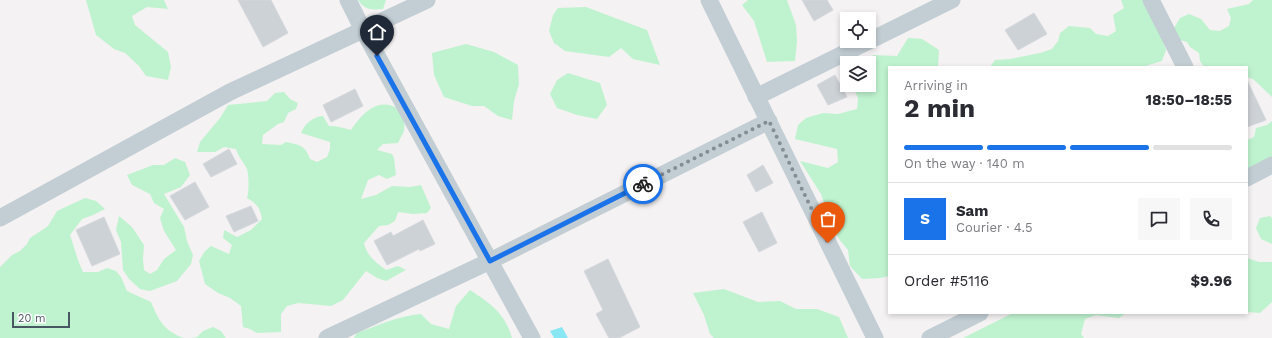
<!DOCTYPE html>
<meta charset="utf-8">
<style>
:root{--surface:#fff;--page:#f7f7f7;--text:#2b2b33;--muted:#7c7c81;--line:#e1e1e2;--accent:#1a73e8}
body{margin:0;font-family:"Work Sans",sans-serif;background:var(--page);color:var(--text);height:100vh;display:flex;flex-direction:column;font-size:15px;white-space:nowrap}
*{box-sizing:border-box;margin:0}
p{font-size:13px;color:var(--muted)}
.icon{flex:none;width:22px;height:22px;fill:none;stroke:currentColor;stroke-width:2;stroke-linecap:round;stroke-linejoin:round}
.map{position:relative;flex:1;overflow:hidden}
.panel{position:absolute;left:888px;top:66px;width:360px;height:248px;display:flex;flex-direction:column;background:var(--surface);border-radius:0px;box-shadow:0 2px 6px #0003}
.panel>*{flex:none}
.controls{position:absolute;left:840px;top:12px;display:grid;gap:8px}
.controls a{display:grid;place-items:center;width:36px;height:36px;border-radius:0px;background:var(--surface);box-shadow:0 2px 6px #0003;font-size:20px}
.scale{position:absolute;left:12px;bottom:10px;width:58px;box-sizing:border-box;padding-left:4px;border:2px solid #485761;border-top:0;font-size:11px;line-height:14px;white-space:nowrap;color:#485761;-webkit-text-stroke:3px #fff;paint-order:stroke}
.pin{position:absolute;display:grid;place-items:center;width:34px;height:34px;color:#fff;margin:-41px -17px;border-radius:50% 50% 50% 0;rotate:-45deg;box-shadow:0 0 4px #0007}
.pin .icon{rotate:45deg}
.courier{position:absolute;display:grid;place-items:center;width:40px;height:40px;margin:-20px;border:3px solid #1a73e8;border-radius:50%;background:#fff;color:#222;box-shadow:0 1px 5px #0007}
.summary em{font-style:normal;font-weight:700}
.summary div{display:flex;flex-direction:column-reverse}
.summary{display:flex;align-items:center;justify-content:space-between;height:68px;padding:0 16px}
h1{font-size:26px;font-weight:700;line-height:30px}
.bar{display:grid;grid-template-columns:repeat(4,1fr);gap:6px 4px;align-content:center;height:48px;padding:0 16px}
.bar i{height:5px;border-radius:3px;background:var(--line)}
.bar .active{background:var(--accent)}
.bar p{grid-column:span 4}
.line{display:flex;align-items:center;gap:10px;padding:0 16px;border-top:1px solid var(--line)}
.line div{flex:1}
.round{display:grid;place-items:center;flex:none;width:42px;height:42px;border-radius:0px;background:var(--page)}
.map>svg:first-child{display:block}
</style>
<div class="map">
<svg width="1272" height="338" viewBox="0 0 1272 338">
<rect width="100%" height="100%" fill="#f4f2f2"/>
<!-- green -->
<path fill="#bff3cf" d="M 86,0 L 164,0 L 168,9 L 147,7 L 132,16 L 135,25 L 168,52 L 171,67 L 168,80 L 146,76 L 139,66 L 125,53 L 114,49 L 96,35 Z
M 358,0 L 386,0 L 383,9 C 371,10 365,10 358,0 Z
M 748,0 L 787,0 L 796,25 L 797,41 L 795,61 L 767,62 L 754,21 L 742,5 Z
M 1121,0 L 1144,0 L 1158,26 L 1166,50 L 1162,61 L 1142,67 L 990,67 L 995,60 L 1010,59 L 1040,53 L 1052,49 L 1058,41 L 1060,33 L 1069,26 L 1090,28 L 1096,34 L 1108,36 L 1116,31 L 1113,15 L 1124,8 Z
M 1253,0 L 1272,0 L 1272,97 L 1253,79 L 1247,77 L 1247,67 L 1204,67 L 1200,61 L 1199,53 L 1190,47 L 1187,42 L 1176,39 L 1174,28 L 1180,18 L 1189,14 L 1201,19 L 1210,30 L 1220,31 L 1229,26 L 1231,18 L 1227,9 L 1249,4 Z
M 586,7 L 647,30 L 660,65 L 633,59 L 621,48 L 609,57 L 565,51 L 554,43 L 549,31 L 553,15 L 558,8 Z
M 908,38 L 922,39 L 939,50 L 938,67 L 889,67 L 889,276 L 880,278 L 862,279 L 850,266 L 848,250 L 839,239 L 829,217 L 821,194 L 800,161 L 828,168 L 838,162 L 837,149 L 795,139 L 798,125 L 806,118 L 823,113 L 838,114 L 857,109 L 858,98 L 852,85 L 869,85 L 869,63 L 856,63 L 874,55 L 897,56 Z
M 466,44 L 494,52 L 518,65 L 519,84 L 514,101 L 512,120 L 498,116 L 484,106 L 472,106 L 444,97 L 434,75 L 432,53 Z
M 568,73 L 600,83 L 607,105 L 597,119 L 577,115 L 557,108 L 550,94 L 557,80 Z
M 284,92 L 290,99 L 298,103 L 296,109 L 288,113 L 284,122 L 278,124 L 263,135 L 262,144 L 281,145 L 286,142 C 300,145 305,145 310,159 L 317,162 L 327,157 L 330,149 L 330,142 L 301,133 C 305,123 313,117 323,116 L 329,126 C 337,126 344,128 351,130 C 361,115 376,98 395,107 C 398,109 402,113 405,116 L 404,131 L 398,143 L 383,144 L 377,150 L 392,154 L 394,158 L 396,175 L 387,179 L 379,175 L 368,180 L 361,199 L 376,195 L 392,186 L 410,187 L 421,185 L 431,208 L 427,213 L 413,214 L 398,212 L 395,221 L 388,225 L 379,226 L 364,243 C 367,256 375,262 386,270 L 398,266 L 406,270 L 386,281 L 377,278 L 366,271 L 343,300 L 331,306 L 298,303 L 287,306 L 281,314 L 281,332 L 257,333 L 250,329 L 243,327 L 241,306 L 230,298 L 218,293 L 205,284 L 199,261 L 205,251 L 211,246 L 229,254 L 232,245 L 223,238 L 224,230 L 237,237 L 251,230 L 262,219 C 260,207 257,204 247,198 C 249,192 249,176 247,169 C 244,162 238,157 236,149 L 224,147 L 215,152 L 197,152 L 200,142 L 220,118 L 228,105 L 267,101 L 275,93 Z
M 1272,121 L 1272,161 L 1247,169 L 1247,140 L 1254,137 L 1256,128 L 1267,125 Z
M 175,158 L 185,162 L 190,175 L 181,187 L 164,194 L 184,227 L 187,241 L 193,255 L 191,264 L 177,281 L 150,291 L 140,289 L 129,279 L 123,270 L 121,242 L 116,230 L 119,216 L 132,227 L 144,245 L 143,259 L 144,270 L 150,274 L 157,270 L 164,259 L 176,250 L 164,231 L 160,218 L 164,209 L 154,203 L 150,194 L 132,185 L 127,175 L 153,165 L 164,165 Z
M 85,198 L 96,201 L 105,209 L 93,215 L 82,219 L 70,235 L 78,260 L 83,272 L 98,272 L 107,268 L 116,271 L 121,277 L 127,291 L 151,302 C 159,321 164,331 184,338 L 0,338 L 0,267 L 12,255 L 20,251 L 27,244 L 30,238 L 48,226 L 57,211 Z
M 1270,216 L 1272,218 L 1272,244 L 1261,239 L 1256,228 L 1260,218 Z
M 1272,257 L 1272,302 L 1260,313 L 1247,312 L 1247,258 L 1259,262 L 1272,262 Z
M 724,289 L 758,302 L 780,301 L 796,309 L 817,309 L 839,317 L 848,338 L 714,338 L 710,334 L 704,315 L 693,293 Z
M 470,290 C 491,304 505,313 512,338 L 354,338 L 357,333 C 379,325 398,316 421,314 L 431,324 L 449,329 L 456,306 Z
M 1013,313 L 1126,313 L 1119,318 L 1096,315 L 1085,319 L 1081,334 L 1084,338 L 963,338 Z
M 213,327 L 221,331 L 226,338 L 192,338 L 197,337 L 203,331 Z"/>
<!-- water -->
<path fill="#89e6f3" d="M 562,327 L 568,338 L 554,338 L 550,331 Z"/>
<!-- building -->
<path fill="#cdd2d6" stroke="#d5d8dd" d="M 238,0 L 271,0 L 288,33 L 263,47 Z
M 802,0 L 827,0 L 833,10 L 814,21 Z
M 1034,13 L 1047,34 L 1018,50 L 1005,30 Z
M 835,75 L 847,97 L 828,105 L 817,85 Z
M 1247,80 L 1266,120 L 1247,127 Z
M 355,89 L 363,106 L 331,122 L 323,105 Z
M 229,149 L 237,164 L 211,177 L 203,164 Z
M 763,165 L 773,183 L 756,192 L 747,175 Z
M 195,182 L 209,207 L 185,220 L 170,196 Z
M 251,206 L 258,221 L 234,232 L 226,216 Z
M 762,212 L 777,243 L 759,252 L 743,222 Z
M 104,217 L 120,254 L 92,266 L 76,230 Z
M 423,220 L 435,244 L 420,251 L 419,249 L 387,265 L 374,241 L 391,232 L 393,236 Z
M 608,259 L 640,327 L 619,338 L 609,338 L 596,314 L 603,310 L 584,271 Z"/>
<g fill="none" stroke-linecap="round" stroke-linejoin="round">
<!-- street -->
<path stroke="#c2cdd4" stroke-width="17" d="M 348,0 L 363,30 L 532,338
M 709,0 L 875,338
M 1151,0 L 1185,67
M 869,41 L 952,0
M 756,97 L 869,41
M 1247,178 L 1272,165
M 0,218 L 230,92 L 427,0
M 327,338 L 490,261 L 769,121
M 930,338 L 980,313"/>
</g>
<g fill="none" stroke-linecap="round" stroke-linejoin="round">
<!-- done -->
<path stroke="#848d94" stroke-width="4" stroke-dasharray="0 7.2" d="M 643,184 L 769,121 L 828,243"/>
<!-- route -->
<path stroke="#1a73e8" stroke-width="5" d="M 377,56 L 490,261 L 643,184"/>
</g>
</svg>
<div class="controls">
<a><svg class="icon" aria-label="locate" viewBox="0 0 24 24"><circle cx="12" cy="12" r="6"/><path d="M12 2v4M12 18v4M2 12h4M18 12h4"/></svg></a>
<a><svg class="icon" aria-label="layers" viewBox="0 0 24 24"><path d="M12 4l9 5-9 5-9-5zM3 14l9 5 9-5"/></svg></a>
</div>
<div class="scale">20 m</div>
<div class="pin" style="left:828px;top:243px;background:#ea580c"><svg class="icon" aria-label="bag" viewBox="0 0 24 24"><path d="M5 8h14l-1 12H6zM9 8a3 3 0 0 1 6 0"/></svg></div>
<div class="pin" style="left:377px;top:56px;background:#1f2937"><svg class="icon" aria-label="home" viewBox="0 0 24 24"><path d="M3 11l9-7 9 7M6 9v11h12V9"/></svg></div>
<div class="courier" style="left:643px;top:184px"><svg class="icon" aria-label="bike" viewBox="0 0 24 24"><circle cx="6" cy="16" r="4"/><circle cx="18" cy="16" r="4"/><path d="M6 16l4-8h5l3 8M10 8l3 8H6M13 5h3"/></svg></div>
<section class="panel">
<div class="summary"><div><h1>2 min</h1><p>Arriving in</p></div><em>18:50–18:55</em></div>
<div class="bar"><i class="active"></i><i class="active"></i><i class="active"></i><i></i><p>On the way · 140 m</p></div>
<div class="line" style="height:72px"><b class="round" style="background:var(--accent);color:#fff">S</b><div><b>Sam</b><p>Courier · 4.5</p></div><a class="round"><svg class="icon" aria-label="chat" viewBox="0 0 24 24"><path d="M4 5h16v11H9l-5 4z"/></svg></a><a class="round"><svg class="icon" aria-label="phone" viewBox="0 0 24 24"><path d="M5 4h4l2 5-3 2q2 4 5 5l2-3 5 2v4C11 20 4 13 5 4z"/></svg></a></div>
<div class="line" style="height:52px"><div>Order #5116</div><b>$9.96</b></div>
</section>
</div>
